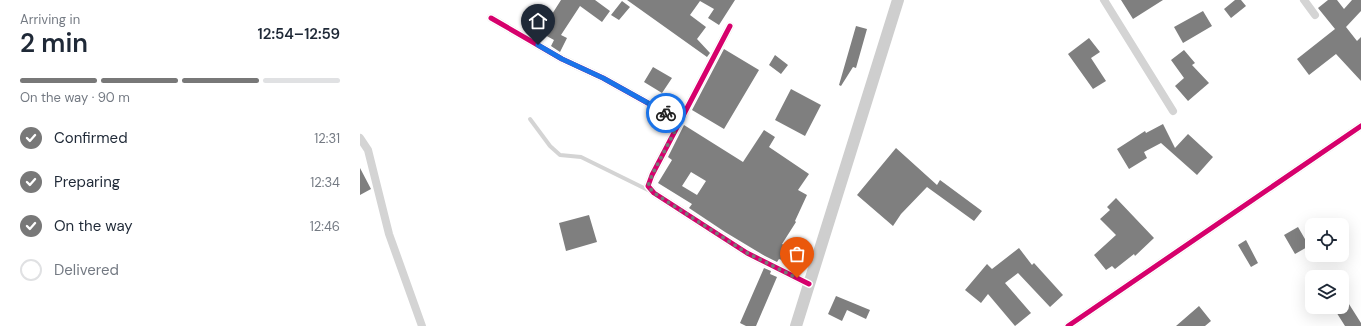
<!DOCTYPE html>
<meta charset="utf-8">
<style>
:root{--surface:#fff;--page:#f2f2f3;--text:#1f2937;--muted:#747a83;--line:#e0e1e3;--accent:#787878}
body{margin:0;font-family:"DM Sans",sans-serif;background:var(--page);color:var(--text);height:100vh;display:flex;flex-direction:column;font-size:15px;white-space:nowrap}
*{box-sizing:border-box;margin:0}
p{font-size:13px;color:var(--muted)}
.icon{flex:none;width:22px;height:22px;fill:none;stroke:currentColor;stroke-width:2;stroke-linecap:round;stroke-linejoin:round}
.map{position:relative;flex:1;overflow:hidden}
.drawer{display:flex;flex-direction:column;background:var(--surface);width:360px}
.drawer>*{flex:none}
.tools{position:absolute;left:945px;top:218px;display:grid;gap:8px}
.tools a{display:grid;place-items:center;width:44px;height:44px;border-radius:8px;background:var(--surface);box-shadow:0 4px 16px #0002;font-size:20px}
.pin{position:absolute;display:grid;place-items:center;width:34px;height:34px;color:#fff;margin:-41px -17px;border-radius:50% 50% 50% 0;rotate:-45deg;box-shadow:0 0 4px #0007}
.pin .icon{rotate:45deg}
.courier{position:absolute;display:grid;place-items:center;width:40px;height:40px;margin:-20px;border:3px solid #1a73e8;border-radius:50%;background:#fff;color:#222;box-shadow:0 1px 5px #0007}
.summary em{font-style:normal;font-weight:600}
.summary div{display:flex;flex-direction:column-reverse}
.summary{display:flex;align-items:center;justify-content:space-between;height:68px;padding:0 20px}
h1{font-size:26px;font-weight:600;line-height:30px}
.bar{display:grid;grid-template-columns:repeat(4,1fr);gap:6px 4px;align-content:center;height:48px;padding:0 20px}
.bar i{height:5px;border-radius:3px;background:var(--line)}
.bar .selected{background:var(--accent)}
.bar p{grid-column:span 4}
ol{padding:0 20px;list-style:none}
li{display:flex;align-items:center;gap:12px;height:44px}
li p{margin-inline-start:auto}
li .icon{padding:4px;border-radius:50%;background:var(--accent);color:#fff;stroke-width:4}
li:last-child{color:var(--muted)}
li i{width:22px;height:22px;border:2px solid var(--line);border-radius:50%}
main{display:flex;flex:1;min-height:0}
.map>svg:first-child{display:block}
</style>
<main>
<section class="drawer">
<div class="summary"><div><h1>2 min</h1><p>Arriving in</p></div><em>12:54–12:59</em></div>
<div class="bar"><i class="selected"></i><i class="selected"></i><i class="selected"></i><i></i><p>On the way · 90 m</p></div>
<ol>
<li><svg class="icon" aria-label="check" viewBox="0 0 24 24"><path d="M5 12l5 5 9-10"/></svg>Confirmed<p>12:31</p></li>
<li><svg class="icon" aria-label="check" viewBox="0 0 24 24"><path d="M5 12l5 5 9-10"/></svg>Preparing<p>12:34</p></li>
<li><svg class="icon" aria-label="check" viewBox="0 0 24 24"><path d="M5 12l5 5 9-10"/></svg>On the way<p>12:46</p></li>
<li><i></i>Delivered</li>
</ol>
</section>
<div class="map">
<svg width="1001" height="326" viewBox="0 0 1001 326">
<rect width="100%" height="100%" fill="#fff"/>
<!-- building -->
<path fill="#7f7f7f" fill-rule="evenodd" d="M 201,0 L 235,0 L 250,11 L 242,22 L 220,6 L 201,35 L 207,38 L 200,52 L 191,46 L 194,40 L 183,34 L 189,24 L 187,22 Z
M 267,0 L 375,0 L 359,25 L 348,18 L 354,9 L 340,1 L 330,15 L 346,27 L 337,39 L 350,53 L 347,57 Z
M 761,0 L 803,0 L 773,19 Z
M 875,0 L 881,0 L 886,6 L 871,18 L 864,9 Z
M 968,0 L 977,0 L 984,9 L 992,0 L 1001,0 L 1001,11 L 986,27 L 997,41 L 1001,37 L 1001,81 L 976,54 L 949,75 L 937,59 L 975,29 L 958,8 Z
M 262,1 L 270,7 L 259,20 L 251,15 Z
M 843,11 L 852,26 L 823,43 L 814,27 Z
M 496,26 L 507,29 L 496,68 L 493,67 L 481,86 L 479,85 Z
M 729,38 L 740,52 L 731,58 L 746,81 L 733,89 L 708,54 Z
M 364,49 L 399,70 L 364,129 L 332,110 Z
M 824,50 L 835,63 L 832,65 L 849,83 L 828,101 L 815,86 L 824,78 L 811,60 Z
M 415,55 L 428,65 L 421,74 L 409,65 Z
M 293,67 L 312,78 L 302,93 L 284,82 Z
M 431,89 L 461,105 L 445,136 L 415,120 Z
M 803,124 L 815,148 L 828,134 L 853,157 L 837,175 L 801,143 L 784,152 L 787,158 L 769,169 L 757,149 L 785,131 L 786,133 Z
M 324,125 L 383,162 L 404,130 L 415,137 L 409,147 L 449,174 L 438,190 L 447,195 L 435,221 L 436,222 L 422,244 L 426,246 L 424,251 L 427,253 L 424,261 L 419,259 L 417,262 L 405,256 L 365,232 L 329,208 L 332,204 L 298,183 L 312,160 L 308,157 ZM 331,172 L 346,181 L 337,195 L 322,186 Z
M 536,148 L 577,185 L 580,180 L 622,211 L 614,221 L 567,187 L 541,214 L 533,226 L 497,195 Z
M 0,168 L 11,189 L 0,195 Z
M 756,198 L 794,238 L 775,256 L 774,254 L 755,269 L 752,266 L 746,270 L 734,255 L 756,235 L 740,219 L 750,210 L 747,207 Z
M 229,215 L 237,242 L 206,251 L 199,223 Z
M 938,227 L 949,246 L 935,254 L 924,235 Z
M 886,240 L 898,263 L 891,267 L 878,245 Z
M 659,248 L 672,265 L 674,263 L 703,295 L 690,307 L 658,273 L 645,283 L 671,313 L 655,326 L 628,294 L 621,303 L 605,290 L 627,264 L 632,269 Z
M 404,268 L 411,271 L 410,274 L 417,277 L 396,326 L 386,326 L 380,323 Z
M 982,293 L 1001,323 L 1001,326 L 985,326 L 973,307 L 982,307 Z
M 476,296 L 510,310 L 506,319 L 487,310 L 482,321 L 468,314 Z
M 839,306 L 851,321 L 845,326 L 816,326 Z"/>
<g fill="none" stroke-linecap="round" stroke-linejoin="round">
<!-- service -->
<path stroke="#d4d4d4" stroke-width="4" d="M 170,119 L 190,146 L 200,155 L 221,157 L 290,191"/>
<!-- minor -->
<path stroke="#d4d4d4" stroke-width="8" d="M 744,0 L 813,111
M 944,0 L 955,15
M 131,18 L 202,59 L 243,78 L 320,121
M 370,26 L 292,175 L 288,186 L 294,193 L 387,253 L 449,284
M 0,138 L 8,150 L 29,234 L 62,326
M 708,326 L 1001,126"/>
<!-- secondary -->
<path stroke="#cecece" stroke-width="12" d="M 436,326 L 538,0"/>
<defs>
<path id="cycleway" d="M 131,18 L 202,59 L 243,78 L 320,121
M 370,26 L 292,175 L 288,186 L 294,193 L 387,253 L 449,284
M 708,326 L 1001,126"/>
</defs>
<!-- cycleway casing -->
<use href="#cycleway" stroke="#fff" stroke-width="8"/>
<!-- cycleway -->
<use href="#cycleway" stroke="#d6006c" stroke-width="5"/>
</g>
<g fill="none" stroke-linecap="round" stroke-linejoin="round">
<!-- done -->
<path stroke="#787878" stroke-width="4" stroke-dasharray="0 7.2" d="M 306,113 L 320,121 L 292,175 L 288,186 L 294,193 L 387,253 L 437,278"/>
<!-- route -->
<path stroke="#1a73e8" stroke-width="5" d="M 178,45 L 202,59 L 243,78 L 306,113"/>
</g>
</svg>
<div class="tools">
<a><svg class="icon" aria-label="locate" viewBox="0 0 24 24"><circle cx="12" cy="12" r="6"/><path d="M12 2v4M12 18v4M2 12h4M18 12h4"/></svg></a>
<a><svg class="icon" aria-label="layers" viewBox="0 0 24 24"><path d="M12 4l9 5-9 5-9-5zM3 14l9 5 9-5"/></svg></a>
</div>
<div class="pin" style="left:437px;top:278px;background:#ea580c"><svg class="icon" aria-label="bag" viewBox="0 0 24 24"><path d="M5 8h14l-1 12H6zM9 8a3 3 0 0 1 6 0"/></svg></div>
<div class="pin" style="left:178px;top:45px;background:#1f2937"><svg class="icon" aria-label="home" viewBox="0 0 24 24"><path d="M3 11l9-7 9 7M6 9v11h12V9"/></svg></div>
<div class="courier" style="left:306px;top:113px"><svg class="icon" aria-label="bike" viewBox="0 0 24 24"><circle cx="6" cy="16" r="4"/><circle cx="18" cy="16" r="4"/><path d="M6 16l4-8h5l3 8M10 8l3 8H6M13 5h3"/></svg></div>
</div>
</main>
